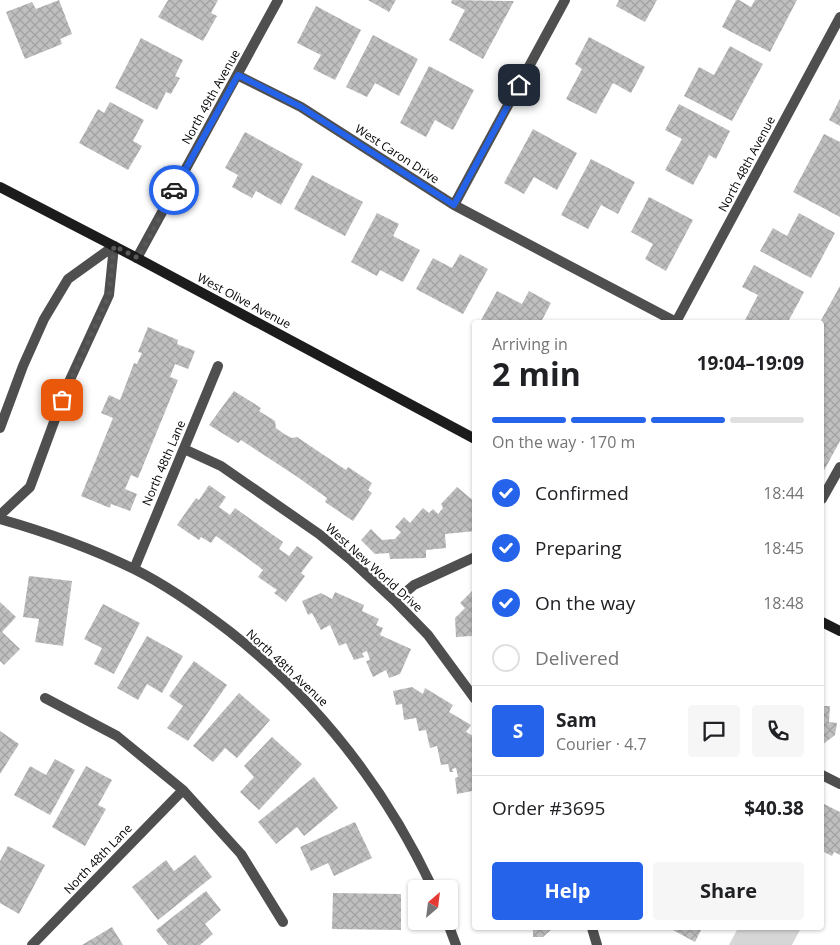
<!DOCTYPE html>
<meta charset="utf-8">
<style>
:root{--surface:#fff;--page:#f6f6f6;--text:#202124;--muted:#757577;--line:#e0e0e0;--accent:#2563eb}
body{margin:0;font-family:"Open Sans",sans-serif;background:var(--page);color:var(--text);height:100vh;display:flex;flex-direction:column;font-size:19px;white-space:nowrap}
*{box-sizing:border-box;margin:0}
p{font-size:16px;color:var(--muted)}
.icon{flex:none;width:28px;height:28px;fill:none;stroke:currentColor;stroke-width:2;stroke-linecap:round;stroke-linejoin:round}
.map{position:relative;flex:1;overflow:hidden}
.details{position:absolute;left:472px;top:320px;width:352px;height:610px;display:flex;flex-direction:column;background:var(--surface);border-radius:5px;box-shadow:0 1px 4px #0004}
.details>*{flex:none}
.needle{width:32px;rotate:28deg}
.tools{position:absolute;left:408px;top:880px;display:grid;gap:10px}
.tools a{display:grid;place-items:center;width:50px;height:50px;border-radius:5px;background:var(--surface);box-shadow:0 1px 4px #0004;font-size:25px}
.pin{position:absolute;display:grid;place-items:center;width:42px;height:42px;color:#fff;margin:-21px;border-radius:10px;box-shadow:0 2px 8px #0006}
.courier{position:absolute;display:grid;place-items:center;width:50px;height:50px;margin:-25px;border:4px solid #2563eb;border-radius:50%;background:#fff;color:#222;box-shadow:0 1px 6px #0007}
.overview em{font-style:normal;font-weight:700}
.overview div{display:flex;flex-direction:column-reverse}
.overview{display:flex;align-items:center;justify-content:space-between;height:85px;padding:0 20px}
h1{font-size:32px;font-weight:700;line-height:38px}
.bar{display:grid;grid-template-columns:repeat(4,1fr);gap:8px 5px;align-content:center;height:60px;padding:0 20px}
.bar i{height:6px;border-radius:4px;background:var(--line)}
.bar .selected{background:var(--accent)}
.bar p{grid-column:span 4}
.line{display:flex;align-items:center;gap:12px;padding:0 20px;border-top:1px solid var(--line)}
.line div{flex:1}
.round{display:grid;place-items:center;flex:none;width:52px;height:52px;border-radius:5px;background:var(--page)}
ol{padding:0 20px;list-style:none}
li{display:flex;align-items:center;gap:15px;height:55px}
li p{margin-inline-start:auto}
li .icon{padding:5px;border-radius:50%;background:var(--accent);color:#fff;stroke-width:4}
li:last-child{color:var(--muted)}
li i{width:28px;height:28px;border:2px solid var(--line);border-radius:50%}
.action{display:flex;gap:10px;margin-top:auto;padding:10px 20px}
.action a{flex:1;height:58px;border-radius:5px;background:var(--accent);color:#fff;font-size:20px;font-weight:700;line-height:58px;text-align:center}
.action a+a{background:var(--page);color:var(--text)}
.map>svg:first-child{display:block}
</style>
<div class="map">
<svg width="840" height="945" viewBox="0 0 840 945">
<defs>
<pattern id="building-cross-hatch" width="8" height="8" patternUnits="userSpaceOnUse" patternTransform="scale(1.25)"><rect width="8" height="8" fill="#bfbfbf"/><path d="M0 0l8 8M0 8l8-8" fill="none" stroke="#a2a2a2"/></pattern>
</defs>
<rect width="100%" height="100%" fill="#fff"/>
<!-- pitch -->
<path fill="#d6d6d6" d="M 738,928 L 801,928 L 792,945 L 729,945 Z"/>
<!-- building -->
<path fill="url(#building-cross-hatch)" d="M 59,0 L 72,34 L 60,39 L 62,44 L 25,59 L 6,12 L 32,2 L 36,9 Z
M 168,0 L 218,0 L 211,13 L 217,16 L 203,41 L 158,17 Z
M 368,0 L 396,0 L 389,12 Z
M 452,0 L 514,1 L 483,59 L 449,40 L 465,10 L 451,3 Z
M 619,0 L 657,0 L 645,22 L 616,6 Z
M 736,0 L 739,0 L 751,7 L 755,0 L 797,0 L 770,52 L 722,27 Z
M 316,6 L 361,30 L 335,80 L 313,69 L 321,55 L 297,43 Z
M 373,35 L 418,59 L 399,96 L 375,83 L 367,97 L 346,87 Z
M 589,37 L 645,67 L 631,93 L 613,83 L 596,114 L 566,99 L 582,69 L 575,64 Z
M 141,38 L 183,60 L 175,76 L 180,78 L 171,94 L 166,92 L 157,110 L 115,88 Z
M 730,46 L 763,64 L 732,121 L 684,96 L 699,67 L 714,75 Z
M 429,66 L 474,90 L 453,130 L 435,120 L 426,137 L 400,123 Z
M 840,99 L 840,126 L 829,120 Z
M 110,102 L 144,120 L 133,141 L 142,146 L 128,170 L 79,143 L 98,109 L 104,113 Z
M 679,104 L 730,131 L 716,159 L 709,155 L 693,185 L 665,170 L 682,139 L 665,130 Z
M 533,129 L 577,153 L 557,190 L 534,177 L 524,194 L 504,183 Z
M 245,132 L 303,164 L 281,205 L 256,191 L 252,198 L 232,187 L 238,175 L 225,168 Z
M 824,134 L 840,142 L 840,217 L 793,192 Z
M 591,159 L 635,182 L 618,214 L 601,205 L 588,229 L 561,215 Z
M 312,175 L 363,202 L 345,236 L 294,209 Z
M 649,197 L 693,220 L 666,271 L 645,259 L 653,244 L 631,232 Z
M 377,213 L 399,224 L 393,236 L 420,250 L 403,282 L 380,270 L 377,276 L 351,262 Z
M 799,213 L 835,233 L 811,278 L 760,251 L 773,228 L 787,236 Z
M 460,254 L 488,269 L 463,314 L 416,289 L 433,258 L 452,268 Z
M 754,265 L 804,292 L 788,322 L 750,322 L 745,320 L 758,295 L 742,287 Z
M 840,286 L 840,441 L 822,474 L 822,322 L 820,322 Z
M 497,291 L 522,304 L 529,291 L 551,303 L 541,322 L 480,322 Z
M 148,327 L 178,340 L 177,344 L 195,351 L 188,369 L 175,364 L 170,377 L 178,380 L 138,478 L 131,475 L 125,489 L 137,494 L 130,511 L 111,504 L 110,508 L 81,496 L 113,418 L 101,413 L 109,395 L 120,400 L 134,363 L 137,364 L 142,353 L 138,352 Z
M 234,391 L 261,408 L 259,411 L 275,421 L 276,428 L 284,434 L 292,438 L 297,437 L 346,470 L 348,467 L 372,483 L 368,490 L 372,493 L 353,521 L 325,502 L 327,498 L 296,476 L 241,440 L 238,443 L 209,425 Z
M 209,485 L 226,497 L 219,507 L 230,515 L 235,508 L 266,530 L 283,542 L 279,549 L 289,556 L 297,546 L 313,557 L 301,573 L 305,576 L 286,602 L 274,593 L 277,590 L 258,577 L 263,570 L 246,557 L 216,536 L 211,543 L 201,537 L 199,540 L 177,525 L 196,498 L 199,500 Z
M 457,487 L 475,502 L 475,531 L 445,534 L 446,548 L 426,550 L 426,558 L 390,559 L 389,553 L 375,554 L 361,540 L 371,529 L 382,540 L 395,539 L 401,532 L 395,527 L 404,517 L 410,523 L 423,508 L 429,513 L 433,509 L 438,514 L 443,508 L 441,504 Z
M 29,576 L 72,581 L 63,646 L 35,642 L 39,619 L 23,617 Z
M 475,585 L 475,631 L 472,631 L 472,636 L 456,637 L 455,618 L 465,608 L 460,603 L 474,589 L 472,588 Z
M 335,592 L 364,605 L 362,611 L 379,619 L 376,625 L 383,628 L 380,635 L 411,649 L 400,674 L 389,678 L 386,670 L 373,677 L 366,661 L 370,660 L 367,651 L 362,653 L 364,657 L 354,660 L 346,643 L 339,646 L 330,625 L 321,630 L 312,613 L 308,615 L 302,601 L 321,593 L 332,599 Z
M 0,602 L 16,617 L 2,632 L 20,649 L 4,665 L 0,661 Z
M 103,604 L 140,623 L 114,674 L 94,664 L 102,648 L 84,639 Z
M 147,636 L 183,656 L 162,693 L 147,684 L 138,700 L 117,688 Z
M 194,661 L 227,685 L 188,741 L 167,728 L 183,706 L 169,696 Z
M 412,687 L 423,694 L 425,688 L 453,705 L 449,712 L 471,725 L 466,732 L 475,737 L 474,745 L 475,746 L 475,800 L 472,791 L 457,794 L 455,778 L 458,777 L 456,768 L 452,769 L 453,772 L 450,772 L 448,764 L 441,765 L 437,746 L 430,748 L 426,730 L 419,731 L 416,718 L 404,720 L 402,704 L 396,705 L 393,691 Z
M 239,693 L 270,720 L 237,758 L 225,748 L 213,762 L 193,746 Z
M 822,706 L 830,706 L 829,722 L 837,723 L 835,735 L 822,745 Z
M 0,731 L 19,744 L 0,774 Z
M 272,737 L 302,764 L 259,810 L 240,792 L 254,777 L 244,766 Z
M 55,759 L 75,770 L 50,815 L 14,795 L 30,766 L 46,775 Z
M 86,766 L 112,780 L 98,805 L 106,809 L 85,846 L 52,827 Z
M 314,777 L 338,808 L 304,836 L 297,827 L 276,844 L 258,822 Z
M 822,803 L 840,812 L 840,855 L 834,852 L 832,856 L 822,851 Z
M 355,822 L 372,858 L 334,876 L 328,863 L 311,871 L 300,847 Z
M 8,846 L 45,865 L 19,914 L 0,903 L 0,861 Z
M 195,855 L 212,877 L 158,920 L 132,887 L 166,860 L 174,871 Z
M 206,891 L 221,910 L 205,924 L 213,934 L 200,945 L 168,945 L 156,930 Z
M 333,893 L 401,894 L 401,930 L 332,929 Z
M 112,927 L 123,945 L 82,945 Z
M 533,928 L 553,928 L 543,937 L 533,937 Z
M 669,928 L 702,928 L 695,942 Z"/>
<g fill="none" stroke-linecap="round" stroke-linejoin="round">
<!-- minor -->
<path stroke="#4f4f4f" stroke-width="10" d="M 237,75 L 301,107 L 454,205 L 676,322 L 840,17
M 454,205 L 565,0
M 137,258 L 278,0
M 0,428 L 23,366 L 44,319 L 68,279 L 114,246
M 184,449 L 221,466 L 319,534 L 352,561 L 395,601 L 428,635 L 475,699
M 822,499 L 840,467
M 0,515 L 30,487 L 68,384 L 109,295 L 114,246
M 0,519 C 46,532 91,548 134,569 C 168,586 199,608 229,631 C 317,700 385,787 433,889
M 134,569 L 218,366
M 395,601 L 414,585 L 475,557
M 45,698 L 117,736 L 183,790 L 241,854 L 283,922
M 822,775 L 840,784
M 447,921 L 456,945
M 592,928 L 597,945
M 32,945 L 183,790"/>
<!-- secondary -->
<path stroke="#1c1c1c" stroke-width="10" d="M 0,187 L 137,258 L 475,439
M 822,622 L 840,631"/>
</g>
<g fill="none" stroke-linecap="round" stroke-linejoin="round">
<!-- done -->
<path stroke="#595959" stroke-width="5" stroke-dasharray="0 9" d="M 62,400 L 109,295 L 114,246 L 138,258 L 174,190"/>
<!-- route -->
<path stroke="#2563eb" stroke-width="6" d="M 174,190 L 238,75 L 301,107 L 454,205 L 519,85"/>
</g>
<g text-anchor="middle" stroke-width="4.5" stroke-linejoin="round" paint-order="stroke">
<!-- street labels -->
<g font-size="12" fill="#000" stroke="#fff">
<text transform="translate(211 97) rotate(-61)" y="4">North 49th Avenue</text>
<text transform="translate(397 154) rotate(33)" y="4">West Caron Drive</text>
<text transform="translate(747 164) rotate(-62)" y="4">North 48th Avenue</text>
<text transform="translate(244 301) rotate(28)" y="4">West Olive Avenue</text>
<text transform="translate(164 463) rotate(-67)" y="4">North 48th Lane</text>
<text transform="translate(374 568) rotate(42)" y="4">West New World Drive</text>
<text transform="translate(287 668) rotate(43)" y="4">North 48th Avenue</text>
<text transform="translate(98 859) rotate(-46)" y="4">North 48th Lane</text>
</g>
</g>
</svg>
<div class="tools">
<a><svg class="needle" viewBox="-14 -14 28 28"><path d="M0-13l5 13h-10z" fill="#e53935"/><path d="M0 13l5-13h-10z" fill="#757577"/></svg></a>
</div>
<div class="pin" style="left:62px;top:400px;background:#ea580c"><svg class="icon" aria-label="bag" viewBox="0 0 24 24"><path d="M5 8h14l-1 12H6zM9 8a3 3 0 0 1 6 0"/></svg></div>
<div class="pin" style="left:519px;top:85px;background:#1f2937"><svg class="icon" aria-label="home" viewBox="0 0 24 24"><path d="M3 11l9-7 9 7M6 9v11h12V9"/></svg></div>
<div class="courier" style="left:174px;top:190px"><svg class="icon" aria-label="car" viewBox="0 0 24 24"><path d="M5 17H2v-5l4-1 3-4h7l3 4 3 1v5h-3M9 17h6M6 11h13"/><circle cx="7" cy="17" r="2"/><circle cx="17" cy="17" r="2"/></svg></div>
<section class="details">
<div class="overview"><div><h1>2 min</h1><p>Arriving in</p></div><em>19:04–19:09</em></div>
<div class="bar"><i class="selected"></i><i class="selected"></i><i class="selected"></i><i></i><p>On the way · 170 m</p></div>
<ol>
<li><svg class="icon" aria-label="check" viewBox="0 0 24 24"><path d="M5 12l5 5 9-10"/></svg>Confirmed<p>18:44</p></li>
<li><svg class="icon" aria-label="check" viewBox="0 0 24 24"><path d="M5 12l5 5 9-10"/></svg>Preparing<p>18:45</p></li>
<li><svg class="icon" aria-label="check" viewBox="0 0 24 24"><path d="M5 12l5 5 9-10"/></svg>On the way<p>18:48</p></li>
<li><i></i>Delivered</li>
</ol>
<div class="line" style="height:90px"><b class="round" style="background:var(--accent);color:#fff">S</b><div><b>Sam</b><p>Courier · 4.7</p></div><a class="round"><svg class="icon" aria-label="chat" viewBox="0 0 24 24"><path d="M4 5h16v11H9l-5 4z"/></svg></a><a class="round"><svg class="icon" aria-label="phone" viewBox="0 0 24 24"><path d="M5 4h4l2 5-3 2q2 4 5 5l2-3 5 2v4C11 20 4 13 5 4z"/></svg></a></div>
<div class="line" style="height:65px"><div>Order #3695</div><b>$40.38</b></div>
<div class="action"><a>Help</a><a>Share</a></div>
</section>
</div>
